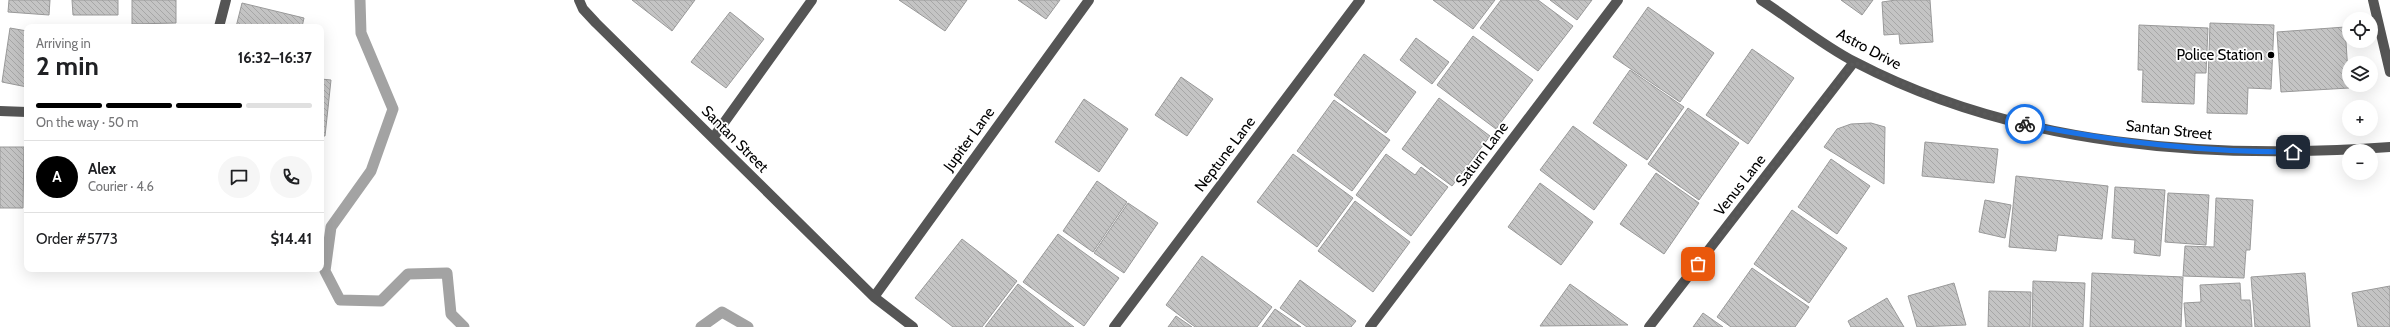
<!DOCTYPE html>
<meta charset="utf-8">
<style>
:root{--surface:#fff;--page:#f6f6f6;--text:#202124;--muted:#757577;--line:#e0e0e0;--accent:#000}
body{margin:0;font-family:Cabin,sans-serif;background:var(--page);color:var(--text);height:100vh;display:flex;flex-direction:column;font-size:15px;white-space:nowrap}
*{box-sizing:border-box;margin:0}
p{font-size:13px;color:var(--muted)}
.icon{flex:none;width:22px;height:22px;fill:none;stroke:currentColor;stroke-width:2;stroke-linecap:round;stroke-linejoin:round}
.map{position:relative;flex:1;overflow:hidden}
.side{position:absolute;left:24px;top:24px;width:300px;height:248px;display:flex;flex-direction:column;background:var(--surface);border-radius:8px;box-shadow:0 4px 16px #0002}
.side>*{flex:none}
.controls{position:absolute;left:2342px;top:12px;display:grid;gap:8px}
.controls a{display:grid;place-items:center;width:36px;height:36px;border-radius:50%;background:var(--surface);box-shadow:0 4px 16px #0002;font-size:20px}
.pin{position:absolute;display:grid;place-items:center;width:34px;height:34px;color:#fff;margin:-17px;border-radius:8px;box-shadow:0 2px 6px #0006}
.courier{position:absolute;display:grid;place-items:center;width:40px;height:40px;margin:-20px;border:3px solid #1a73e8;border-radius:50%;background:#fff;color:#222;box-shadow:0 1px 5px #0007}
.headline em{font-style:normal;font-weight:700}
.headline div{display:flex;flex-direction:column-reverse}
.headline{display:flex;align-items:center;justify-content:space-between;height:68px;padding:0 12px}
h1{font-size:26px;font-weight:700;line-height:30px}
.bar{display:grid;grid-template-columns:repeat(4,1fr);gap:6px 4px;align-content:center;height:48px;padding:0 12px}
.bar i{height:5px;border-radius:3px;background:var(--line)}
.bar .selected{background:var(--accent)}
.bar p{grid-column:span 4}
.line{display:flex;align-items:center;gap:10px;padding:0 12px;border-top:1px solid var(--line)}
.line div{flex:1}
.round{display:grid;place-items:center;flex:none;width:42px;height:42px;border-radius:21px;background:var(--page)}
.map>svg:first-child{display:block}
</style>
<div class="map">
<svg width="2390" height="327" viewBox="0 0 2390 327">
<defs>
<pattern id="building-back-hatch" width="6" height="6" patternUnits="userSpaceOnUse"><rect width="6" height="6" fill="#c4c4c4"/><path d="M-1 5l2 2M0 0l6 6M5-1l2 2" fill="none" stroke="#a7a7a7"/></pattern>
</defs>
<rect width="100%" height="100%" fill="#fff"/>
<g fill="none" stroke-linecap="round" stroke-linejoin="round">
<!-- stream -->
<path stroke="#a3a3a3" stroke-width="11" d="M 360,0 L 361,33 L 393,109 L 371,171 L 331,227 L 325,271 L 340,300 L 381,301 L 408,274 L 447,273 L 451,314 L 464,327
M 701,327 L 722,312 L 748,327"/>
</g>
<!-- building -->
<path fill="url(#building-back-hatch)" stroke="#999" d="M 9,0 L 50,0 L 49,15 L 8,12 Z
M 72,0 L 118,0 L 118,15 L 73,15 Z
M 132,0 L 176,0 L 176,23 L 132,24 Z
M 632,0 L 695,0 L 672,31 Z
M 899,0 L 967,0 L 945,31 Z
M 1018,0 L 1060,0 L 1046,19 Z
M 1433,0 L 1495,0 L 1473,29 Z
M 1501,0 L 1538,0 L 1573,26 L 1538,71 L 1480,28 Z
M 1550,0 L 1592,0 L 1577,20 Z
M 1841,0 L 1873,0 L 1862,15 Z
M 1896,0 L 1930,0 L 1933,42 L 1900,44 L 1899,34 L 1884,35 L 1882,2 Z
M 242,3 L 304,18 L 302,27 L 236,27 Z
M 1648,7 L 1714,53 L 1680,102 L 1613,57 Z
M 730,12 L 764,39 L 726,88 L 691,62 Z
M 2210,23 L 2274,25 L 2271,89 L 2248,88 L 2247,114 L 2207,113 Z
M 2139,25 L 2208,28 L 2206,73 L 2195,73 L 2194,104 L 2142,102 L 2143,70 L 2138,70 Z
M 2345,27 L 2349,88 L 2281,92 L 2277,32 Z
M 10,28 L 27,31 L 27,87 L 2,82 Z
M 1473,36 L 1533,80 L 1496,129 L 1437,85 Z
M 1416,38 L 1449,62 L 1432,84 L 1400,60 Z
M 1752,49 L 1794,78 L 1748,144 L 1706,115 Z
M 1364,54 L 1416,92 L 1386,133 L 1334,95 Z
M 1630,70 L 1684,107 L 1647,160 L 1593,123 Z
M 1181,77 L 1213,99 L 1187,136 L 1155,115 Z
M 321,79 L 331,80 L 325,136 L 321,136 Z
M 1439,98 L 1490,136 L 1452,186 L 1402,149 Z
M 1084,99 L 1128,129 L 1099,172 L 1055,142 Z
M 1334,100 L 1390,140 L 1352,191 L 1297,151 Z
M 1688,108 L 1739,143 L 1699,200 L 1648,164 Z
M 1871,123 L 1885,127 L 1884,184 L 1824,147 L 1837,129 L 1851,124 Z
M 1573,126 L 1627,165 L 1594,210 L 1540,170 Z
M 1925,142 L 1998,149 L 1994,183 L 1922,176 Z
M 0,147 L 24,147 L 23,208 L 0,208 Z
M 1293,154 L 1353,198 L 1317,247 L 1257,202 Z
M 1386,154 L 1415,175 L 1421,167 L 1448,187 L 1411,236 L 1356,195 Z
M 1831,159 L 1870,186 L 1837,234 L 1798,207 Z
M 1656,173 L 1699,203 L 1664,254 L 1620,224 Z
M 2016,176 L 2108,186 L 2102,239 L 2058,235 L 2056,251 L 2009,247 Z
M 1097,181 L 1127,202 L 1093,252 L 1063,231 Z
M 1540,183 L 1593,222 L 1561,265 L 1508,227 Z
M 2115,187 L 2165,190 L 2160,256 L 2134,253 L 2135,240 L 2112,238 Z
M 2168,193 L 2209,195 L 2206,245 L 2165,242 Z
M 2216,198 L 2253,200 L 2250,250 L 2246,250 L 2244,278 L 2183,276 L 2185,246 L 2214,247 Z
M 1985,200 L 2011,205 L 2005,238 L 1979,232 Z
M 1355,201 L 1410,242 L 1373,292 L 1318,251 Z
M 1128,203 L 1158,223 L 1124,273 L 1094,253 Z
M 1792,210 L 1847,248 L 1809,303 L 1754,264 Z
M 1058,234 L 1119,278 L 1084,326 L 1023,282 Z
M 962,239 L 1017,281 L 982,327 L 953,327 L 915,298 Z
M 1202,256 L 1272,307 L 1257,327 L 1195,327 L 1166,305 Z
M 1752,268 L 1809,307 L 1795,327 L 1731,327 L 1717,317 Z
M 2092,273 L 2183,277 L 2181,327 L 2090,327 Z
M 2305,273 L 2310,327 L 2255,327 L 2251,277 Z
M 1300,280 L 1356,321 L 1351,327 L 1307,327 L 1280,308 Z
M 2033,281 L 2085,283 L 2083,327 L 2032,327 Z
M 1954,283 L 1966,325 L 1917,327 L 1908,296 Z
M 2240,283 L 2241,300 L 2250,300 L 2252,327 L 2186,327 L 2184,303 L 2201,302 L 2200,285 Z
M 1018,284 L 1074,327 L 985,327 Z
M 1570,284 L 1628,325 L 1540,326 Z
M 2390,286 L 2390,327 L 2358,327 L 2352,293 Z
M 1989,291 L 2031,292 L 2030,327 L 1988,327 Z
M 1887,298 L 1904,327 L 1851,327 L 1848,321 Z
M 1275,309 L 1301,327 L 1262,327 Z
M 1703,313 L 1723,327 L 1693,327 Z
M 1176,316 L 1192,327 L 1168,327 Z"/>
<g fill="none" stroke-linecap="round" stroke-linejoin="round">
<!-- minor -->
<path stroke="#555" stroke-width="10" d="M 579,0 L 583,9 L 596,23 L 874,297 L 913,327
M 1761,0 C 1792,20 1822,45 1855,62 C 2018,147 2210,160 2390,147
M 2373,0 L 2390,72
M 219,27 L 226,0
M 0,111 L 27,112
M 713,138 L 812,0
M 874,297 L 1089,0
M 1114,327 L 1360,0
M 1370,327 L 1618,0
M 1649,327 L 1854,62"/>
</g>
<g fill="none" stroke-linecap="round" stroke-linejoin="round">
<!-- done -->
<path stroke="#595959" stroke-width="4" stroke-dasharray="0 7.2" d="M 1698,264 L 1854,62 C 1910,87 1965,112 2025,124"/>
<!-- route -->
<path stroke="#1a73e8" stroke-width="5" d="M 2025,124 C 2114,142 2202,152 2293,152"/>
</g>
<!-- markers -->
<circle fill="#000" stroke="#fff" stroke-width="1.5" cx="2271" cy="55" r="4"/>
<g text-anchor="middle" stroke-width="3.5" stroke-linejoin="round" paint-order="stroke">
<!-- street labels -->
<g font-size="15" fill="#000" stroke="#fff">
<text transform="translate(1869 49) rotate(28)" y="5">Astro Drive</text>
<text transform="translate(2169 130) rotate(6)" y="5">Santan Street</text>
<text transform="translate(735 139) rotate(45)" y="5">Santan Street</text>
<text transform="translate(969 139) rotate(-54)" y="5">Jupiter Lane</text>
<text transform="translate(1225 154) rotate(-53)" y="5">Neptune Lane</text>
<text transform="translate(1482 154) rotate(-53)" y="5">Saturn Lane</text>
<text transform="translate(1740 185) rotate(-52)" y="5">Venus Lane</text>
</g>
<!-- poi labels -->
<g font-size="15" fill="#000" stroke="#fff" text-anchor="end">
<text x="2263" y="60">Police Station</text>
</g>
</g>
</svg>
<div class="controls">
<a><svg class="icon" aria-label="locate" viewBox="0 0 24 24"><circle cx="12" cy="12" r="6"/><path d="M12 2v4M12 18v4M2 12h4M18 12h4"/></svg></a>
<a><svg class="icon" aria-label="layers" viewBox="0 0 24 24"><path d="M12 4l9 5-9 5-9-5zM3 14l9 5 9-5"/></svg></a>
<a>+</a>
<a>−</a>
</div>
<div class="pin" style="left:1698px;top:264px;background:#ea580c"><svg class="icon" aria-label="bag" viewBox="0 0 24 24"><path d="M5 8h14l-1 12H6zM9 8a3 3 0 0 1 6 0"/></svg></div>
<div class="pin" style="left:2293px;top:152px;background:#1f2937"><svg class="icon" aria-label="home" viewBox="0 0 24 24"><path d="M3 11l9-7 9 7M6 9v11h12V9"/></svg></div>
<div class="courier" style="left:2025px;top:124px"><svg class="icon" aria-label="bike" viewBox="0 0 24 24"><circle cx="6" cy="16" r="4"/><circle cx="18" cy="16" r="4"/><path d="M6 16l4-8h5l3 8M10 8l3 8H6M13 5h3"/></svg></div>
<section class="side">
<div class="headline"><div><h1>2 min</h1><p>Arriving in</p></div><em>16:32–16:37</em></div>
<div class="bar"><i class="selected"></i><i class="selected"></i><i class="selected"></i><i></i><p>On the way · 50 m</p></div>
<div class="line" style="height:72px"><b class="round" style="background:var(--accent);color:#fff">A</b><div><b>Alex</b><p>Courier · 4.6</p></div><a class="round"><svg class="icon" aria-label="chat" viewBox="0 0 24 24"><path d="M4 5h16v11H9l-5 4z"/></svg></a><a class="round"><svg class="icon" aria-label="phone" viewBox="0 0 24 24"><path d="M5 4h4l2 5-3 2q2 4 5 5l2-3 5 2v4C11 20 4 13 5 4z"/></svg></a></div>
<div class="line" style="height:52px"><div>Order #5773</div><b>$14.41</b></div>
</section>
</div>
